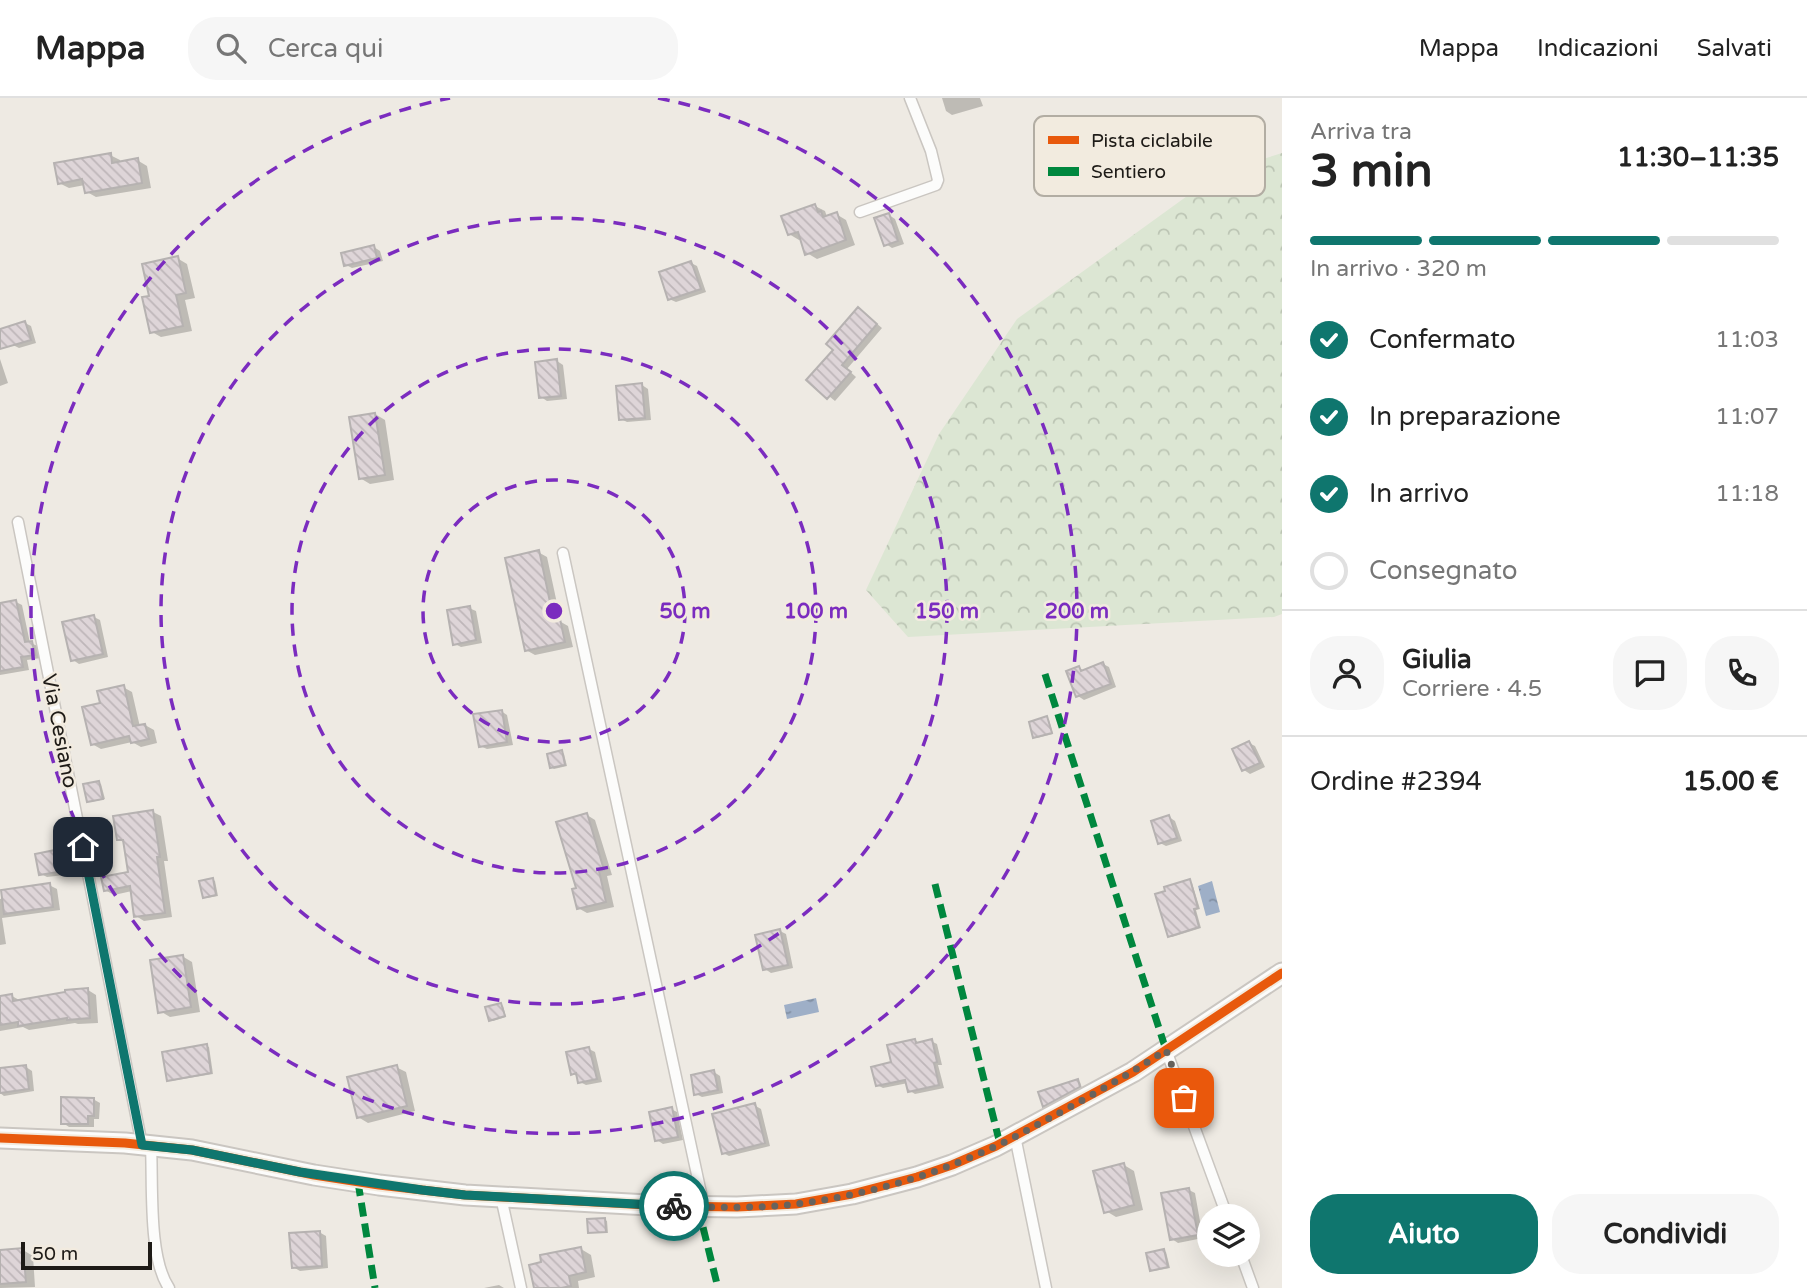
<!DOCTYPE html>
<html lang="it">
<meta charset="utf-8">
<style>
:root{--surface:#fff;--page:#f6f6f6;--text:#222;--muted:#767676;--line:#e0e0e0;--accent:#0f766e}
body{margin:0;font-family:"Varela Round",sans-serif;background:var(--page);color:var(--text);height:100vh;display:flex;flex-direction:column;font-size:26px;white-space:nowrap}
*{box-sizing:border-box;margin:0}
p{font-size:23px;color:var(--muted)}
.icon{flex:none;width:38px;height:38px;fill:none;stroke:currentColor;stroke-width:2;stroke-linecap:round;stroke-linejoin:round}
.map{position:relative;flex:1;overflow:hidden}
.details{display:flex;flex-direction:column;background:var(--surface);width:525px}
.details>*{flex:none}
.fabs{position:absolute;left:1197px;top:1106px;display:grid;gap:14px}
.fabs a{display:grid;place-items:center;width:63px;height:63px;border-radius:50%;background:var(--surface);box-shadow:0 7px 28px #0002;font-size:35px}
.scale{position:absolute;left:21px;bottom:18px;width:131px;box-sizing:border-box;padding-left:7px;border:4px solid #1e1b17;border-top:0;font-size:19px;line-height:24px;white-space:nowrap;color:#1e1b17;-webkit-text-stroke:5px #f2ebdf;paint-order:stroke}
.pin{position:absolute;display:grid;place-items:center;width:60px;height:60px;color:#fff;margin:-30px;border-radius:14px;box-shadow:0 4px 10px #0006}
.courier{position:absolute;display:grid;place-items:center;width:70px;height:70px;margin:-35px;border:5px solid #0f766e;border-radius:50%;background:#fff;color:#222;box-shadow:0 2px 9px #0007}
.headline em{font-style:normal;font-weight:700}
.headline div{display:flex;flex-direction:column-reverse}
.headline{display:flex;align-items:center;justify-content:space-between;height:119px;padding:0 28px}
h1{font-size:46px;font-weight:700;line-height:52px}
.bar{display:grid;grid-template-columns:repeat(4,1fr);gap:10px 7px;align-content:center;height:84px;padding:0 28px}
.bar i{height:9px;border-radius:5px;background:var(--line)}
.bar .selected{background:var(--accent)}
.bar p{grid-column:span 4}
.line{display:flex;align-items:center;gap:18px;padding:0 28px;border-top:2px solid var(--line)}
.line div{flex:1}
.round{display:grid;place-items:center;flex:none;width:74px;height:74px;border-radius:28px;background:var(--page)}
ol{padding:0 28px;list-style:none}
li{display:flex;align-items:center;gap:21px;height:77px}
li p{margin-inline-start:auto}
li .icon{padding:7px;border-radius:50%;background:var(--accent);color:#fff;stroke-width:4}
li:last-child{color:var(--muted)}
li i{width:38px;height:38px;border:4px solid var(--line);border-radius:50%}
.action{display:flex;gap:14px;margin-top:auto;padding:14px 28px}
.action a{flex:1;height:80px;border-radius:28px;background:var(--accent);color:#fff;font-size:28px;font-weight:700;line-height:80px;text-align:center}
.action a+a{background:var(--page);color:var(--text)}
header{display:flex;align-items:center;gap:42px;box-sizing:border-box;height:98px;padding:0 35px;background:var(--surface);border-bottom:2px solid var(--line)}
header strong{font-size:33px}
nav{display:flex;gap:38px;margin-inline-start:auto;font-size:24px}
.search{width:490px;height:63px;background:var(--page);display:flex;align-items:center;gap:18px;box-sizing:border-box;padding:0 24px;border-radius:28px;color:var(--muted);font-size:26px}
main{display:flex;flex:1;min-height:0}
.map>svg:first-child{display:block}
</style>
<header>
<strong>Mappa</strong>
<div class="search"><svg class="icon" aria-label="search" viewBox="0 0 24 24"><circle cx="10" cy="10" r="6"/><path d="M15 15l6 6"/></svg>Cerca qui</div>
<nav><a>Mappa</a><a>Indicazioni</a><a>Salvati</a></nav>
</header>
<main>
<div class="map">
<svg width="1282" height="1190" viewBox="0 0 1282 1190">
<defs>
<pattern id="forest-crowns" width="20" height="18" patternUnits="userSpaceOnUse" patternTransform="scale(1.75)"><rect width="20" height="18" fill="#dce6d3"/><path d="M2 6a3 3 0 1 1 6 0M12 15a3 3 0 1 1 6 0" fill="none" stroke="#bcc5b4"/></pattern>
<pattern id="water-ripples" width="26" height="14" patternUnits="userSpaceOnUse" patternTransform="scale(1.75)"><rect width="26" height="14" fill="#9eafc7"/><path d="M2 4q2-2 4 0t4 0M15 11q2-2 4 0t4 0" fill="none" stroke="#808ea1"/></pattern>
<pattern id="building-back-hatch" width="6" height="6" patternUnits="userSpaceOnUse" patternTransform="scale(1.75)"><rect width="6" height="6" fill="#ded5d8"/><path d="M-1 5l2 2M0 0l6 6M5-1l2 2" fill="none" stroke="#beb6b9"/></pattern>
</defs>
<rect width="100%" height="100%" fill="#eeeae3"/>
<!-- forest -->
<path fill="url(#forest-crowns)" d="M 1282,55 L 1282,516 L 1274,519 L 908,539 L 866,492 L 939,336 L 1017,221 L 1219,75 Z"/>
<!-- water -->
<path fill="url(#water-ripples)" d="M 1212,783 L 1220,814 L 1206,818 L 1198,788 Z
M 816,900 L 819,914 L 787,921 L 784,907 Z"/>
<!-- shadow -->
<path fill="#0003" d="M 942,0 L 980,0 L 983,8 L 952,17 L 946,13 Z
M 110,57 L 120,62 L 121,65 L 137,62 L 147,68 L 151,90 L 96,99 L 87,94 L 85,87 L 69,90 L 59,85 Z
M 815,108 L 825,113 L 827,119 L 836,116 L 846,122 L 855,147 L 817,161 L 807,155 L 802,141 L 799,142 L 789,136 Z
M 889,117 L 895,121 L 904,146 L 892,150 L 886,146 Z
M 374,149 L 380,153 L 383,163 L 352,170 L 346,167 Z
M 177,160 L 187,166 L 195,200 L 185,202 L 192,233 L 161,239 L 152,234 L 151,199 Z
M 691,165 L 697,168 L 706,194 L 676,204 L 669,201 Z
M 864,215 L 882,230 L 847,271 L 856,279 L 835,303 L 809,282 Z
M 25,225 L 31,228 L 36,245 L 19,250 L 13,247 Z
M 0,261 L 8,285 L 0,288 Z
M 557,263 L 563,267 L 567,301 L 547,303 L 541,299 Z
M 642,287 L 648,291 L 651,322 L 627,324 L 621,321 Z
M 375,316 L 385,322 L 394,382 L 370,386 L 360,380 Z
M 538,454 L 547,459 L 561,524 L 568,528 L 573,549 L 535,557 L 526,552 Z
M 16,504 L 22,507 L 30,545 L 38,548 L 41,560 L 27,562 L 29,572 L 0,577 L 0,507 Z
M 469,510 L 476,513 L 482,545 L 461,549 L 455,546 Z
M 94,519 L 100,522 L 108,559 L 79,566 L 73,562 Z
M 1103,566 L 1109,569 L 1116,589 L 1084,602 L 1078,598 L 1079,570 L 1084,573 Z
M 123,589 L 132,594 L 140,629 L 145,627 L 154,632 L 157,645 L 141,649 L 132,644 L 101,651 L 92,646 L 102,607 Z
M 501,613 L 507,617 L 513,647 L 487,651 L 480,648 Z
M 1047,620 L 1049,622 L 1053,636 L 1037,640 L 1035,639 Z
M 1249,645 L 1255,648 L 1265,669 L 1250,676 L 1244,672 Z
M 562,654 L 564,656 L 567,668 L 554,671 L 551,669 Z
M 99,685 L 101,686 L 105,701 L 91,704 L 88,703 Z
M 153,714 L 161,718 L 168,763 L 164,763 L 172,819 L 144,823 L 136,818 L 132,793 L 114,797 L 105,792 L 130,775 L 125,745 L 118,741 Z
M 587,717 L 595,722 L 612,777 L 607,778 L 614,809 L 587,815 L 578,810 L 578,791 Z
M 1169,719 L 1175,723 L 1182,743 L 1166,748 L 1160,745 Z
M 55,754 L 61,758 L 64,777 L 47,779 L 41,776 Z
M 213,782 L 215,783 L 218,798 L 207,800 L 204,799 Z
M 1189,783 L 1192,785 L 1200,811 L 1196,812 L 1201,830 L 1172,839 L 1169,838 Z
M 49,787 L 57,791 L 60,812 L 2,820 L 6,846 L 0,847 L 0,801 Z
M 780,833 L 786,836 L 793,870 L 771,875 L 765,871 Z
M 182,858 L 192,864 L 200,914 L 170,919 L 160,913 Z
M 88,892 L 96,897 L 98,925 L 78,926 L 75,925 L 29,932 L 23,929 L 0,933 L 0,900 L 12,898 L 21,903 Z
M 501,907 L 503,908 L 506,919 L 493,923 L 490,921 Z
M 915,942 L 920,946 L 931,943 L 937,946 L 942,967 L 938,967 L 944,990 L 915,996 L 910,993 L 908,985 L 883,990 L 877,987 L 893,966 Z
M 206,948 L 209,949 L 213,976 L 171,983 L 169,982 Z
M 589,951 L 595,954 L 602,984 L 586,987 L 580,984 L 579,979 L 573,976 Z
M 26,969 L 32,973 L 34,993 L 4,998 L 0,995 L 0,972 Z
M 396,969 L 406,974 L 415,1013 L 368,1025 L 358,1019 Z
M 714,974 L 720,978 L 723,995 L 702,999 L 696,996 Z
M 1078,983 L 1080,984 L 1082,990 L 1046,1009 L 1044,1008 Z
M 93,1001 L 100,1005 L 99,1021 L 94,1021 L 94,1029 L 69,1029 L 63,1025 Z
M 754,1007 L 761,1011 L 770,1048 L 729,1058 L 723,1055 Z
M 671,1011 L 677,1014 L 683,1042 L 663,1046 L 657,1042 Z
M 1124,1067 L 1134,1073 L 1143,1112 L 1116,1119 L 1106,1113 Z
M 1189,1092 L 1195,1095 L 1203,1140 L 1178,1145 L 1172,1141 Z
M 605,1122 L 607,1123 L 608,1135 L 592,1135 L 589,1134 Z
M 319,1134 L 326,1138 L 328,1170 L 300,1173 L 293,1169 Z
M 581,1151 L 591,1157 L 595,1179 L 578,1183 L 579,1190 L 535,1190 L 543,1166 Z
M 23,1152 L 33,1158 L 35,1189 L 0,1190 L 0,1154 Z
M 1163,1153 L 1166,1154 L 1170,1170 L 1154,1173 L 1152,1172 Z
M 499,1187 L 504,1190 L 484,1190 Z"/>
<!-- building -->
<path fill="url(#building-back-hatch)" stroke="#b6b2b1" stroke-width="2" d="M 111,55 L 112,65 L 138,60 L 142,85 L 85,95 L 82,81 L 58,86 L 54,65 Z
M 815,106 L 818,114 L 821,113 L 823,119 L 837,114 L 846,142 L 805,157 L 798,134 L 788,137 L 781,118 Z
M 889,115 L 898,143 L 884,148 L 874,120 Z
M 374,147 L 377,160 L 344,168 L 341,155 Z
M 178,158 L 186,195 L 176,197 L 183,228 L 150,235 L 142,199 L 149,198 L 142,166 Z
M 691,163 L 701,191 L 668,202 L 659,174 Z
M 858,209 L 877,226 L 842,267 L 851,274 L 827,301 L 806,282 L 833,252 L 826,246 Z
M 25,223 L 31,242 L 0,251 L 0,231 Z
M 557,261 L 561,298 L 539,300 L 535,264 Z
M 642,285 L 645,320 L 619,322 L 616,288 Z
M 375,315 L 385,377 L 359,381 L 349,319 Z
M 539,452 L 554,523 L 560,521 L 565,544 L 525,553 L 505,460 Z
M 16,502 L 25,544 L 32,543 L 35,557 L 21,559 L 23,569 L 0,573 L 0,505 Z
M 470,508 L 476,542 L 453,547 L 447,512 Z
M 94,517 L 103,556 L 71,563 L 62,524 Z
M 1103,564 L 1111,586 L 1076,599 L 1066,573 L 1079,568 L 1081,573 Z
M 124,587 L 133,628 L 145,626 L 149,641 L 131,645 L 129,638 L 91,647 L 82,609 L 100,605 L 97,593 Z
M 502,612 L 507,644 L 479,649 L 473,616 Z
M 1047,618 L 1052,635 L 1033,640 L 1029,624 Z
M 1249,643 L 1260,665 L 1242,673 L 1232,651 Z
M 562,652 L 565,667 L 550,670 L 547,656 Z
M 99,683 L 103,701 L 87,704 L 83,686 Z
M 153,712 L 160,759 L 157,759 L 165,815 L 134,819 L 130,788 L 104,793 L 101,779 L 128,774 L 123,742 L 117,742 L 113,718 Z
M 587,715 L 604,772 L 599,773 L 606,804 L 577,811 L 572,791 L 576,790 L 556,724 Z
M 1169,717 L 1177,740 L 1158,746 L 1151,723 Z
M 55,752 L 58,774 L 39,777 L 35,756 Z
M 213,780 L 216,797 L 203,800 L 199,783 Z
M 1190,781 L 1198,810 L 1194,811 L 1199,829 L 1168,839 L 1155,796 L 1165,793 L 1164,789 Z
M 50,785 L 53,809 L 4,816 L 1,792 Z
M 780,831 L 788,867 L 763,872 L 755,837 Z
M 183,857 L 191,909 L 158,915 L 150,862 Z
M 88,890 L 90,920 L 67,922 L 67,920 L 18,928 L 18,924 L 0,927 L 0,898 L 12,896 L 13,903 L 65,894 L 65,892 Z
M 501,905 L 505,918 L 489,923 L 485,909 Z
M 915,941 L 916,945 L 932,941 L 937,964 L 934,965 L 939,987 L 908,994 L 905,982 L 876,988 L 871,969 L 891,964 L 887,947 Z
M 207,946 L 211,975 L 167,983 L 162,954 Z
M 589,949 L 597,981 L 578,985 L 576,975 L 571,977 L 566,954 Z
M 26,967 L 29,991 L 0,995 L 0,970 Z
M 397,967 L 407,1008 L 357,1020 L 347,979 Z
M 714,972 L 718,992 L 694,997 L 691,977 Z
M 1078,981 L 1080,989 L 1043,1009 L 1038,994 Z
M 61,999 L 94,1000 L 94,1018 L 88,1018 L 88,1026 L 61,1026 Z
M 755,1005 L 765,1045 L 722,1056 L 712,1016 Z
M 672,1009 L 678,1039 L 655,1043 L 649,1014 Z
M 1124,1065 L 1134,1107 L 1104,1115 L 1093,1073 Z
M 1189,1090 L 1198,1137 L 1170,1142 L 1161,1095 Z
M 605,1120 L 606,1134 L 588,1135 L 587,1121 Z
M 320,1133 L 322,1168 L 292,1170 L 289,1135 Z
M 581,1149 L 586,1174 L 569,1178 L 571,1188 L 561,1190 L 534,1190 L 529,1167 L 541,1164 L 540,1157 Z
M 23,1150 L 26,1184 L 0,1186 L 0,1152 Z
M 1164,1151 L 1168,1169 L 1150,1173 L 1146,1155 Z"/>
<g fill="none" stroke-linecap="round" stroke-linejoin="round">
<defs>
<path id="lane" d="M 860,114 L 936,87 L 938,82 L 931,53 L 910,0
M 18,424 L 142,1047
M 563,455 L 704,1109
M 1166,952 L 1227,1118
M 1015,1038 L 1046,1190
M 151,1048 C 153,1087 148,1159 169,1190
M 501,1099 L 521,1190
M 1241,1157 L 1253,1190"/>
<path id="street" d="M 0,1040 L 125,1045 L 192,1052 L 314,1077 L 379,1087 L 465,1097 L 666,1108 L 737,1109 L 796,1106 L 852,1096 L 917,1079 L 952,1067 L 996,1048 L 1133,974 L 1282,875"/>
</defs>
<!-- lane casing -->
<use href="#lane" stroke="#cac6c1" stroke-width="13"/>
<!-- street casing -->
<use href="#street" stroke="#cac6c1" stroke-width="23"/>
<!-- lane -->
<use href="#lane" stroke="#fcfcfb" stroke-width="10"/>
<!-- street -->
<use href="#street" stroke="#fcfcfb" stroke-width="19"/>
<!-- quiet -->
<path stroke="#00873e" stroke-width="7" stroke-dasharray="14 7" stroke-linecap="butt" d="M 1045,576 L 1166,952
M 935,786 L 1000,1046
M 358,1084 L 375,1190
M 698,1109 L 718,1190"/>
<defs>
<path id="cycleway" d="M 0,1040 L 125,1045 L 192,1052 L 314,1077 L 379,1087 L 465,1097 L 666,1108 L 737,1109 L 796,1106 L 852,1096 L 917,1079 L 952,1067 L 996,1048 L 1133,974 L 1282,875"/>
</defs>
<!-- cycleway casing -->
<use href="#cycleway" stroke="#f2ebdf" stroke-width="13"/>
<!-- cycleway -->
<use href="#cycleway" stroke="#e8590c" stroke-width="9"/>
</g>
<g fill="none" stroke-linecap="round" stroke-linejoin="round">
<!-- done -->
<path stroke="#67635e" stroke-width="7" stroke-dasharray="0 12.6" d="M 674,1108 C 714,1109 756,1111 796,1106 C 860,1098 926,1080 985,1053 C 1011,1042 1036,1027 1061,1014 C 1097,994 1132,975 1166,952 L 1184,1000"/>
<!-- route -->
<path stroke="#0f766e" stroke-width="9" d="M 83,749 L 142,1047 L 192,1052 L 300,1074 L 422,1092 L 465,1097 L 674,1108"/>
</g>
<!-- distance rings -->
<g fill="none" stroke="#7b2cbf" stroke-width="3.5" stroke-dasharray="12 9">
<circle cx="554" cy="513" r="131"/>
<circle cx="554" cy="513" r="262"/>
<circle cx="554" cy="513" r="393"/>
<path d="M658 0A523 523 0 1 1 450 0"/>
</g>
<g text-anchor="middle" stroke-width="5" stroke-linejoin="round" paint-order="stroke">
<!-- street labels -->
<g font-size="21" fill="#1e1b17" stroke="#f2ebdf">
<text transform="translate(60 633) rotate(79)" y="7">Via Cesiano</text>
</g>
</g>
<!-- legend -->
<rect x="1034" y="18" width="231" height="80" rx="10" fill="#f2ebdf" stroke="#b2ada3" stroke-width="2"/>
<rect x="1048" y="38" width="31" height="8" fill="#e8590c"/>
<rect x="1048" y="69" width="31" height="9" fill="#00873e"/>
<g font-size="19" fill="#1e1b17">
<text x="1091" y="49">Pista ciclabile</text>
<text x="1091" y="80">Sentiero</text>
</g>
<circle cx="554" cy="513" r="10" fill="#7b2cbf" stroke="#f2ebdf" stroke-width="3.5"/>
<g font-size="21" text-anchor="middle" font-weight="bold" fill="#7b2cbf" stroke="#f2ebdf" stroke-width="5" stroke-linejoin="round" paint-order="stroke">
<text x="685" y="520">50 m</text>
<text x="816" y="520">100 m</text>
<text x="947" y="520">150 m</text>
<text x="1077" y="520">200 m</text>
</g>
</svg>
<div class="fabs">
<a><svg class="icon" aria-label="layers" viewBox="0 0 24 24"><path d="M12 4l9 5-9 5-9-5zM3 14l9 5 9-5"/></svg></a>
</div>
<div class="scale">50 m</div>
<div class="pin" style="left:1184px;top:1000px;background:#ea580c"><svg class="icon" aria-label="bag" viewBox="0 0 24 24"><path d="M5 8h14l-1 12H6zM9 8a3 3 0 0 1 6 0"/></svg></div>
<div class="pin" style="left:83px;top:749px;background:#1f2937"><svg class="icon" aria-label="home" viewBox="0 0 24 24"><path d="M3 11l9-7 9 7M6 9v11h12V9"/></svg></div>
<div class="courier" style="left:674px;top:1108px"><svg class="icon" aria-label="bike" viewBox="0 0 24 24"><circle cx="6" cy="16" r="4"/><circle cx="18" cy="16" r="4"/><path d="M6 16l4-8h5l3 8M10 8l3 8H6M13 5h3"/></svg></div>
</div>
<section class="details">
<div class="headline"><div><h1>3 min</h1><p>Arriva tra</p></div><em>11:30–11:35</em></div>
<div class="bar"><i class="selected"></i><i class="selected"></i><i class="selected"></i><i></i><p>In arrivo · 320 m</p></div>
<ol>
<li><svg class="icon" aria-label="check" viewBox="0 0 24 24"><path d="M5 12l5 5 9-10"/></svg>Confermato<p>11:03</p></li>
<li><svg class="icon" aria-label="check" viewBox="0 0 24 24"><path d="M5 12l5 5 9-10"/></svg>In preparazione<p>11:07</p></li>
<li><svg class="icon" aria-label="check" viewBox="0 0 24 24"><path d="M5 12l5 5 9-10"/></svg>In arrivo<p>11:18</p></li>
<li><i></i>Consegnato</li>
</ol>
<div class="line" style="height:126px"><a class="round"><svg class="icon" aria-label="person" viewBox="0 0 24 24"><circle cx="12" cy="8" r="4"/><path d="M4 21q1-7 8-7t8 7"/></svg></a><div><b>Giulia</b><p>Corriere · 4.5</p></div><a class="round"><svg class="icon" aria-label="chat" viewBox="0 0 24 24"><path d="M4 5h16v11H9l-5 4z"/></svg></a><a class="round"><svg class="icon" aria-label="phone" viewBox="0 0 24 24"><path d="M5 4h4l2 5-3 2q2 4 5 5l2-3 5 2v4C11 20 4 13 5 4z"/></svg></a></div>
<div class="line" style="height:91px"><div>Ordine #2394</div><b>15.00 €</b></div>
<div class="action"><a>Aiuto</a><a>Condividi</a></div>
</section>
</main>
